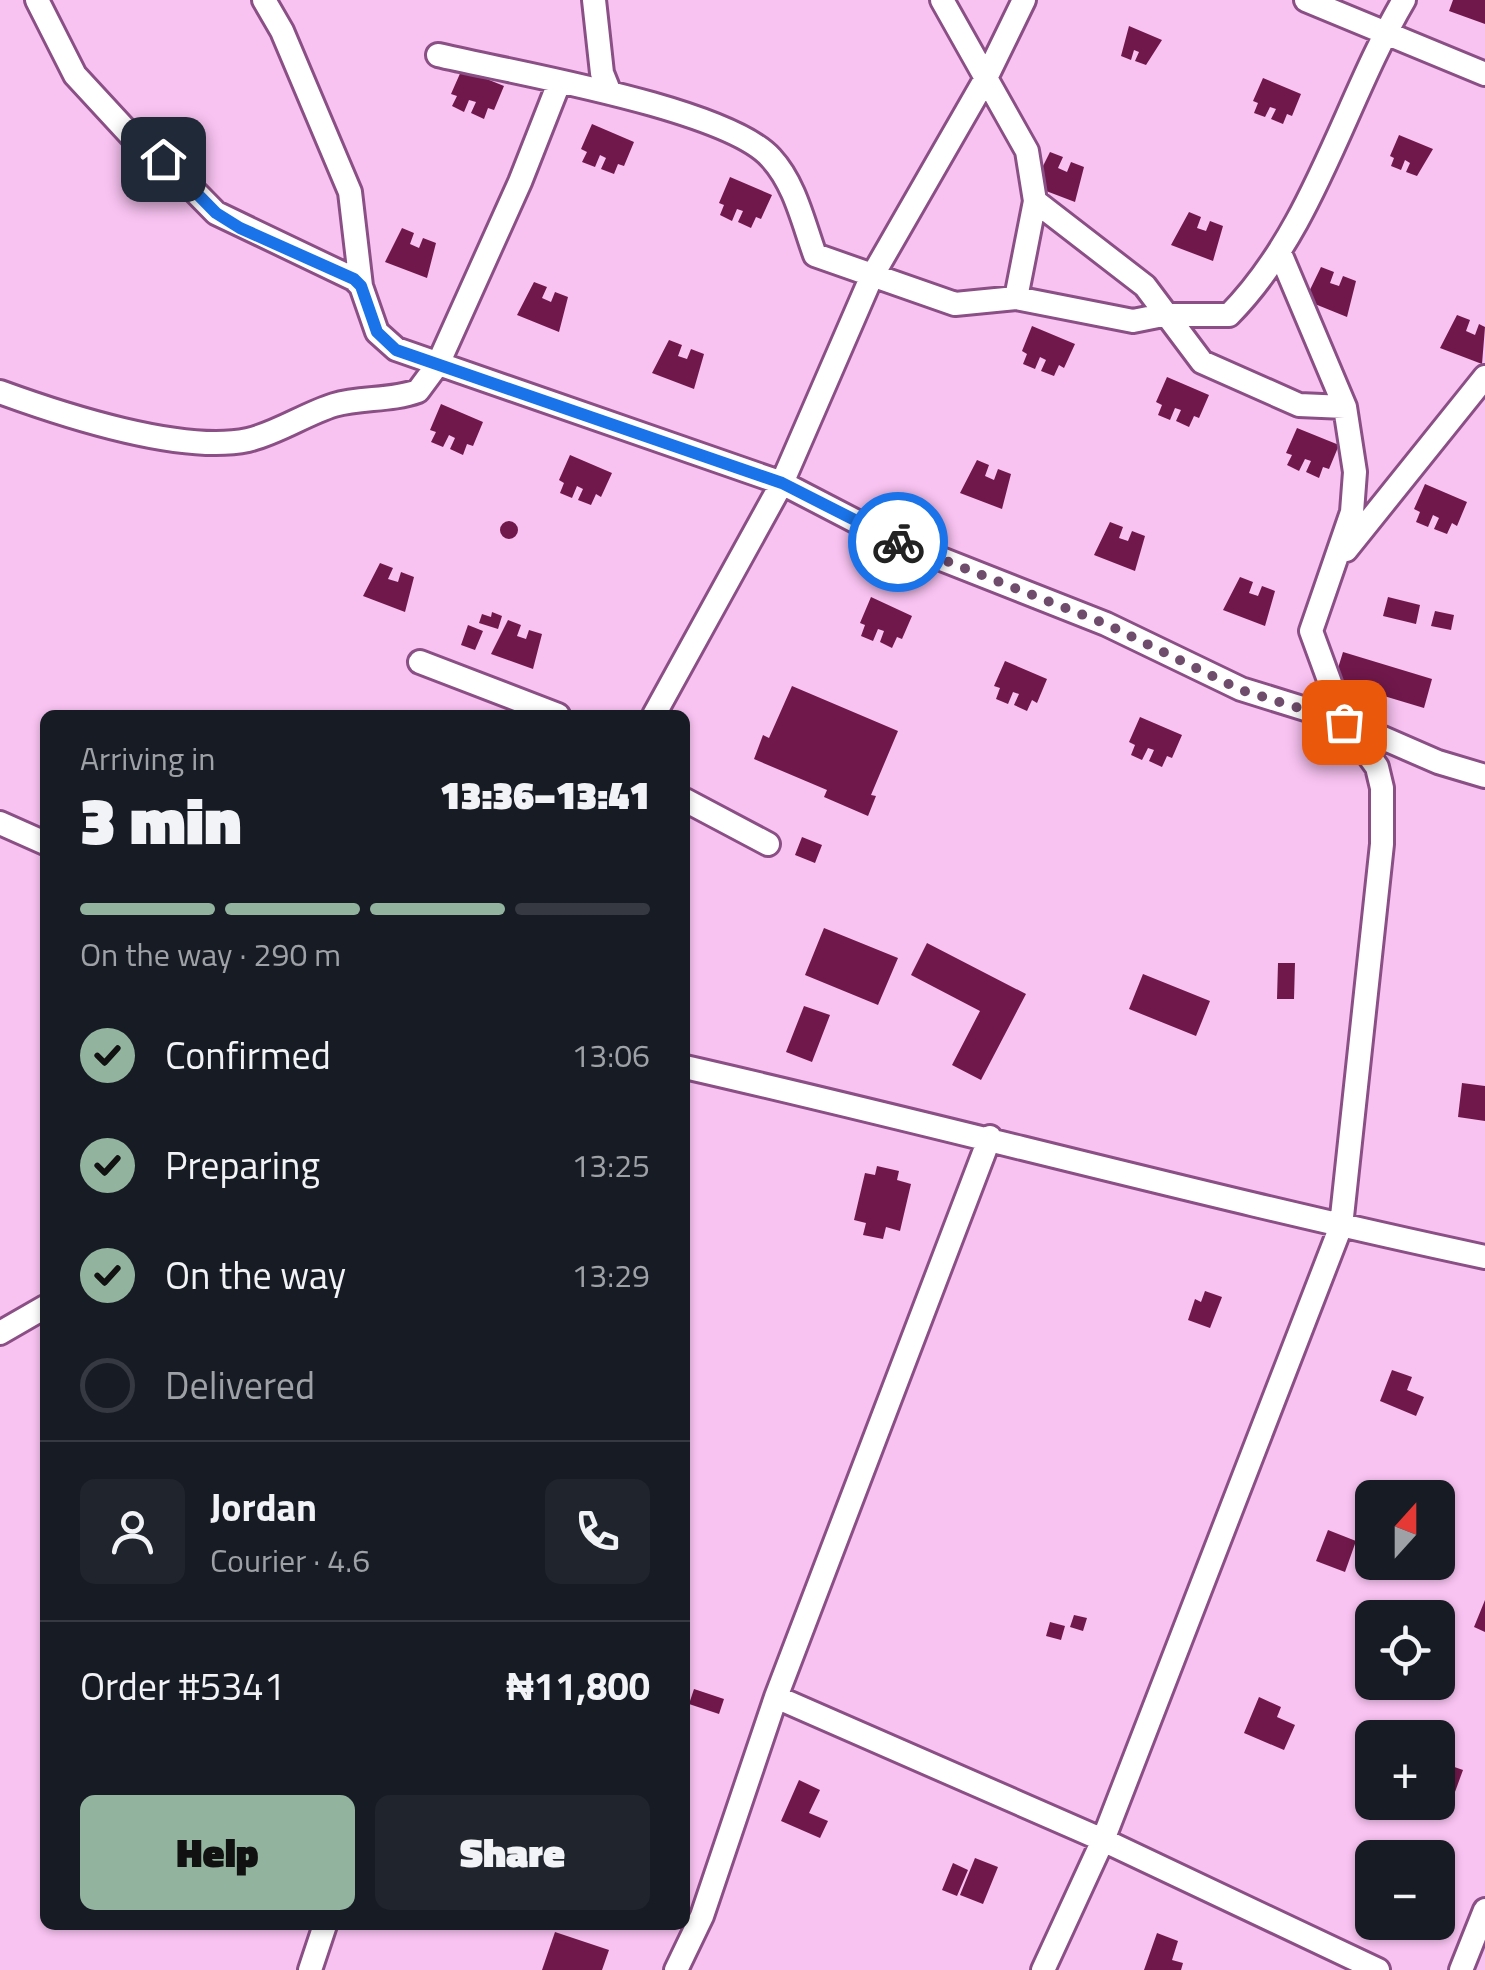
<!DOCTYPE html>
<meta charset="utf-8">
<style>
:root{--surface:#171b24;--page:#20242c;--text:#f1f3f6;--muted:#9ea1a6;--line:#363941;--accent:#92b49f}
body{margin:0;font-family:"Titillium Web",sans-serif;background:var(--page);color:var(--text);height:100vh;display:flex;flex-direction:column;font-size:38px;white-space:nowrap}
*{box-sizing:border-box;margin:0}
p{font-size:32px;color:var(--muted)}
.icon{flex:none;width:55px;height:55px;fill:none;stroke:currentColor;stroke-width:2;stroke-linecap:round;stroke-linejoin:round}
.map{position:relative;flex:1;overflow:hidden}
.sheet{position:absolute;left:40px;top:710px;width:650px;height:1220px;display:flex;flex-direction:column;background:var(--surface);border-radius:15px;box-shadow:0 2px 8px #0004}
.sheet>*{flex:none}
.needle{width:65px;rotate:21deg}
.buttons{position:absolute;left:1355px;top:1480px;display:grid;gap:20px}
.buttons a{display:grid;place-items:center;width:100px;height:100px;border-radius:15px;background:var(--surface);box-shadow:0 2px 8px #0004;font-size:50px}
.pin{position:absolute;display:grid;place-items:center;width:85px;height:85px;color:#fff;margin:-42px;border-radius:20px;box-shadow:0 5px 15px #0006}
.courier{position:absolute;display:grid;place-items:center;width:100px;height:100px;margin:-50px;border:8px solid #1a73e8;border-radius:50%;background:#fff;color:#222;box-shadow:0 2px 12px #0007}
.head em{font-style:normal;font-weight:800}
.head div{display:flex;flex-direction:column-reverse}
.head{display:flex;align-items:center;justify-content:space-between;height:170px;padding:0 40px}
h1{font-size:65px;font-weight:800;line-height:75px}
.bar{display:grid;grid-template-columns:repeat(4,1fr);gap:15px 10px;align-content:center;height:120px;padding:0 40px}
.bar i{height:12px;border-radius:8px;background:var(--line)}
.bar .current{background:var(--accent)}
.bar p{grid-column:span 4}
.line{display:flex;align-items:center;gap:25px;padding:0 40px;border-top:2px solid var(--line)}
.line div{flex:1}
.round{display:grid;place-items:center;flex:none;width:105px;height:105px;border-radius:15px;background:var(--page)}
ol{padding:0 40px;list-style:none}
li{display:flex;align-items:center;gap:30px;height:110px}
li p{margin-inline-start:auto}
li .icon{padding:10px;border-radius:50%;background:var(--accent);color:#111;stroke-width:4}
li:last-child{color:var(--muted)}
li i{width:55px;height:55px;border:5px solid var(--line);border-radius:50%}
.primary-button{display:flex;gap:20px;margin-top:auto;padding:20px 40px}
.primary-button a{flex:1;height:115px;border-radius:15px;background:var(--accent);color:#111;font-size:40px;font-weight:800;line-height:115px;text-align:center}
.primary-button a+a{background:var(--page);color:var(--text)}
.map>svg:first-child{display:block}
</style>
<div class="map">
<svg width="1485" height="1970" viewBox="0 0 1485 1970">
<rect width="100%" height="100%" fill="#f8c2f1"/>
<!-- building -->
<path fill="#70184b" d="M 1453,0 L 1485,0 L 1485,24 L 1449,11 Z
M 1129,26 L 1162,40 L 1146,65 L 1135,61 L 1139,52 L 1134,50 L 1131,60 L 1121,56 Z
M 462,69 L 504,86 L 494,110 L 488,108 L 484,119 L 471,113 L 476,102 L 469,100 L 464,112 L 452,106 L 457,96 L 451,94 Z
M 1263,78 L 1301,94 L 1292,116 L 1287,114 L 1283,124 L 1271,119 L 1276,109 L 1270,107 L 1265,117 L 1254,113 L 1258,103 L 1253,101 Z
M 592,124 L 634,142 L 624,166 L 618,164 L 614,174 L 601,169 L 606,158 L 600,155 L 595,167 L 582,162 L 587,152 L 581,149 Z
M 1399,135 L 1433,149 L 1417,176 L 1406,172 L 1410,163 L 1405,160 L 1401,170 L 1391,166 L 1394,158 L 1390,156 Z
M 1050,152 L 1063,157 L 1058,168 L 1067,172 L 1071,162 L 1084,167 L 1075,202 L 1033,186 Z
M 730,177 L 772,195 L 761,219 L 756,217 L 751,228 L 738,222 L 743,211 L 737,209 L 732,221 L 720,215 L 724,205 L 719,203 Z
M 1189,212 L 1201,217 L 1197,228 L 1206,231 L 1210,221 L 1223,226 L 1213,261 L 1171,245 Z
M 402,228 L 414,233 L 410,244 L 419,248 L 423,238 L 436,243 L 427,278 L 385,262 Z
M 1321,267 L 1334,272 L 1330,283 L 1339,286 L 1343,276 L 1356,281 L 1347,317 L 1305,300 Z
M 534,282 L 547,287 L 542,298 L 551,302 L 555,292 L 568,297 L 559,332 L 517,315 Z
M 1457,315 L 1470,320 L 1466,331 L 1475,335 L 1479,324 L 1485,327 L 1482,364 L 1440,348 Z
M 1032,326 L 1075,344 L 1064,368 L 1059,365 L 1054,376 L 1041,371 L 1046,360 L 1040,357 L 1035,369 L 1023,364 L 1027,354 L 1022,351 Z
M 669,340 L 682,345 L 678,356 L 687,359 L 691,349 L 704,354 L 694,389 L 652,373 Z
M 1167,377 L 1209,395 L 1199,418 L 1194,416 L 1189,427 L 1176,421 L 1181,410 L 1175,408 L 1170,420 L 1158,415 L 1162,405 L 1156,402 Z
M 441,404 L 483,422 L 473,446 L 467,444 L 463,455 L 450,449 L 455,438 L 449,435 L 443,447 L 431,442 L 436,432 L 430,430 Z
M 1297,428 L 1339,445 L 1329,469 L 1323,467 L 1319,478 L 1306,472 L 1311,461 L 1305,459 L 1299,471 L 1287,465 L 1292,455 L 1286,453 Z
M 570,455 L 612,473 L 601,497 L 596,494 L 591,505 L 578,500 L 583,489 L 577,486 L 572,498 L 560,493 L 564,483 L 559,480 Z
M 977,460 L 989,465 L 985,476 L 994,480 L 998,469 L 1011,474 L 1002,509 L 960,493 Z
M 1425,484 L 1467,502 L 1457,526 L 1452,523 L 1447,534 L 1434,529 L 1439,518 L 1433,515 L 1428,527 L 1416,522 L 1420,512 L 1414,509 Z
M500 530a9 9 0 1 1 18 0a9 9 0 1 1-18 0Z
M 1110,522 L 1123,527 L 1119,538 L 1128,541 L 1132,531 L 1145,536 L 1135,571 L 1094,555 Z
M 380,563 L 393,568 L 388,579 L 398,582 L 401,572 L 414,577 L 405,612 L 363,596 Z
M 1240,577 L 1253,582 L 1249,593 L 1258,596 L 1262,586 L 1275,591 L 1265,626 L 1223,610 Z
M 871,597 L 912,616 L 902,639 L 897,637 L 892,648 L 880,642 L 884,631 L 878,629 L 873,641 L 861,636 L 865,625 L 860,623 Z
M 1388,597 L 1420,605 L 1416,624 L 1383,616 Z
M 1435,611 L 1454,615 L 1451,630 L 1431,626 Z
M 492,612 L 502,616 L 498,629 L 479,623 L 482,614 L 491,617 Z
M 508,620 L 521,625 L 517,636 L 526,639 L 529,630 L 542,634 L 533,669 L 491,654 Z
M 468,625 L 483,631 L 475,650 L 461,645 Z
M 1343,652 L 1432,679 L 1424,708 L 1334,681 Z
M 1005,661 L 1047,679 L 1037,703 L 1032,700 L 1027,711 L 1014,705 L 1019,694 L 1013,692 L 1008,704 L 996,699 L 1000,688 L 994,686 Z
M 792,686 L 898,731 L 871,795 L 876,796 L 868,816 L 824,797 L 827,790 L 754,759 L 763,735 L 769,738 Z
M 1140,717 L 1182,735 L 1172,758 L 1167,756 L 1162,767 L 1149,761 L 1154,750 L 1148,748 L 1142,760 L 1131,755 L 1135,745 L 1129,742 Z
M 802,837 L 822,845 L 815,863 L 795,855 Z
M 824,928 L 898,958 L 878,1005 L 805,975 Z
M 927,943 L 1026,994 L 981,1080 L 952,1065 L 980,1011 L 911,975 Z
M 1278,963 L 1295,963 L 1294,999 L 1277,999 Z
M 1143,974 L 1210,1001 L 1196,1036 L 1129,1009 Z
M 804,1006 L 830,1015 L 812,1062 L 786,1052 Z
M 1462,1083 L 1485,1086 L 1485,1121 L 1458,1117 Z
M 877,1166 L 899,1171 L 897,1180 L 911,1184 L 900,1231 L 886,1227 L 883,1239 L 863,1235 L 866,1223 L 854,1220 L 865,1173 L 875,1175 Z
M 1205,1291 L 1222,1297 L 1210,1328 L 1188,1320 L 1195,1299 L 1201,1302 Z
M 1392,1370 L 1412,1377 L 1407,1390 L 1424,1397 L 1416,1416 L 1380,1401 Z
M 1328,1530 L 1356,1541 L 1345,1572 L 1316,1561 Z
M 1485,1600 L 1485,1632 L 1474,1627 Z
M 1074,1615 L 1087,1618 L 1083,1631 L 1070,1627 Z
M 1050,1622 L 1065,1626 L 1061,1640 L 1046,1636 Z
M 694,1689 L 724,1699 L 719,1714 L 689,1704 Z
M 1259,1697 L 1281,1707 L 1277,1717 L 1295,1725 L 1284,1750 L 1244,1733 Z
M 1440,1762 L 1463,1770 L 1448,1811 L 1425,1803 L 1438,1802 Z
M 799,1780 L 820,1790 L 809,1813 L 828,1821 L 820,1838 L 781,1821 Z
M 975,1858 L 998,1867 L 983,1904 L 960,1895 Z
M 953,1863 L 968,1870 L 957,1896 L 942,1890 Z
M 555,1932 L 609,1950 L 602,1970 L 542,1970 Z
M 1157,1933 L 1178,1941 L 1172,1960 L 1183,1963 L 1181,1970 L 1144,1970 Z"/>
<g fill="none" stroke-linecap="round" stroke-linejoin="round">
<defs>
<path id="minor" d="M 37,0 L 75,75 L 135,140 L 163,159 L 216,213 L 354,279 L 361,286 L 377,332 L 396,349 L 782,483 L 888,538 L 1106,624 L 1241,689 L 1344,721 L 1438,762 L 1485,776
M 264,0 L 282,31 L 350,192 L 361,286
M 594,0 L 602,73 L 610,93
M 942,0 L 1027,151 L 1035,201 L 1016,298
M 1306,0 L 1485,74
M 438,55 C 510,72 727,108 771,158 C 795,184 803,222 815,255 L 955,304 L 1016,298 L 1133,321 L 1163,315 L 1229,315 C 1314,229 1344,102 1404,0
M 1035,201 L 1145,286 L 1202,362 L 1299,405 L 1345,407
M 0,392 C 63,415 182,454 248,440 C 278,433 305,414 334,405 C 361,397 391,401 418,391 L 438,364 L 520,182 L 559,83
M 1346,550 L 1485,377
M 420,662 L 558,715
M 654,715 L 782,483 L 871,278 L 986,78 L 1024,0
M 685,800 L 768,844
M 0,823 L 45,843
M 685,1067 C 952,1128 1217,1200 1485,1257
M 0,1333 L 45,1307
M 776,1697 L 1103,1840 L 1378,1970
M 310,1970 L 325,1925
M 676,1970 L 702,1916 L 776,1697 L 990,1137
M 1043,1970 L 1103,1840 L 1341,1226 L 1382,844 L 1382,788 L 1377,767 L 1344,721 L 1311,631 L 1352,512 L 1355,472 L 1345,407 L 1280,253
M 1461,1970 L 1485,1910"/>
</defs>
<!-- minor casing -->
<use href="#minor" stroke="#8a4f85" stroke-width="28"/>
<!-- minor -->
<use href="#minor" stroke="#fff" stroke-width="22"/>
</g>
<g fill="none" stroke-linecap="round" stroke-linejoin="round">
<!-- done -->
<path stroke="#6f4c6b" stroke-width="10" stroke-dasharray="0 18" d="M 898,542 L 1106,624 L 1241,690 L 1344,722"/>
<!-- route -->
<path stroke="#1a73e8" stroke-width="12" d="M 163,159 L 216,213 L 240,228 L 354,279 L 361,286 L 377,332 L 396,350 L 782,483 L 898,542"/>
</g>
</svg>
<div class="buttons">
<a><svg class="needle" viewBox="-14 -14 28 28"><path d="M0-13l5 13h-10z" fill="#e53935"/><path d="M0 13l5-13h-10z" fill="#9ea1a6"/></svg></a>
<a><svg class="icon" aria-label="locate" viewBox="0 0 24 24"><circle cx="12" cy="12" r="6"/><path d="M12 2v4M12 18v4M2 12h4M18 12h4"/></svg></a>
<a>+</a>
<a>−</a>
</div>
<div class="pin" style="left:1344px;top:722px;background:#ea580c"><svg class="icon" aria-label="bag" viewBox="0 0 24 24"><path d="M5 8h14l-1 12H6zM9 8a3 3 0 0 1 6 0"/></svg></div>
<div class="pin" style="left:163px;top:159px;background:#1f2937"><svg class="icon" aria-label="home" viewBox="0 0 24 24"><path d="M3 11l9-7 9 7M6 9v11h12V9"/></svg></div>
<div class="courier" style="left:898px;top:542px"><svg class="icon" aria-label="bike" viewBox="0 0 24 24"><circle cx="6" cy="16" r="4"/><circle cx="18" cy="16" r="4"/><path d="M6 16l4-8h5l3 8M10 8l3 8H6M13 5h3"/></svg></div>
<section class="sheet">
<div class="head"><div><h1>3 min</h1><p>Arriving in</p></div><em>13:36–13:41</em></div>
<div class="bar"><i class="current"></i><i class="current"></i><i class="current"></i><i></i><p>On the way · 290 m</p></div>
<ol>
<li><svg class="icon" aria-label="check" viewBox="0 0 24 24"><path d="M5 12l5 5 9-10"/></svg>Confirmed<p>13:06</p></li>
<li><svg class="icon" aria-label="check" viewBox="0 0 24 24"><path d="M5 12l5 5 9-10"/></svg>Preparing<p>13:25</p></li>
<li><svg class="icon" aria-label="check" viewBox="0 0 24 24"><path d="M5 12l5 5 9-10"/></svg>On the way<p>13:29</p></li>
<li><i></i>Delivered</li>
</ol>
<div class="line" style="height:180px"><a class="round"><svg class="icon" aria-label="person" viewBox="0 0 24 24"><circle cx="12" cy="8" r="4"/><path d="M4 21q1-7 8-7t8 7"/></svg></a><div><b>Jordan</b><p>Courier · 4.6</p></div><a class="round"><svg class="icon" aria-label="phone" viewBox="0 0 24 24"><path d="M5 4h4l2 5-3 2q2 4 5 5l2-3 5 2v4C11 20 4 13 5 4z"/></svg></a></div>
<div class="line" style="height:130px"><div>Order #5341</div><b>₦11,800</b></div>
<div class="primary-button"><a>Help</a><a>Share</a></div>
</section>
</div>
